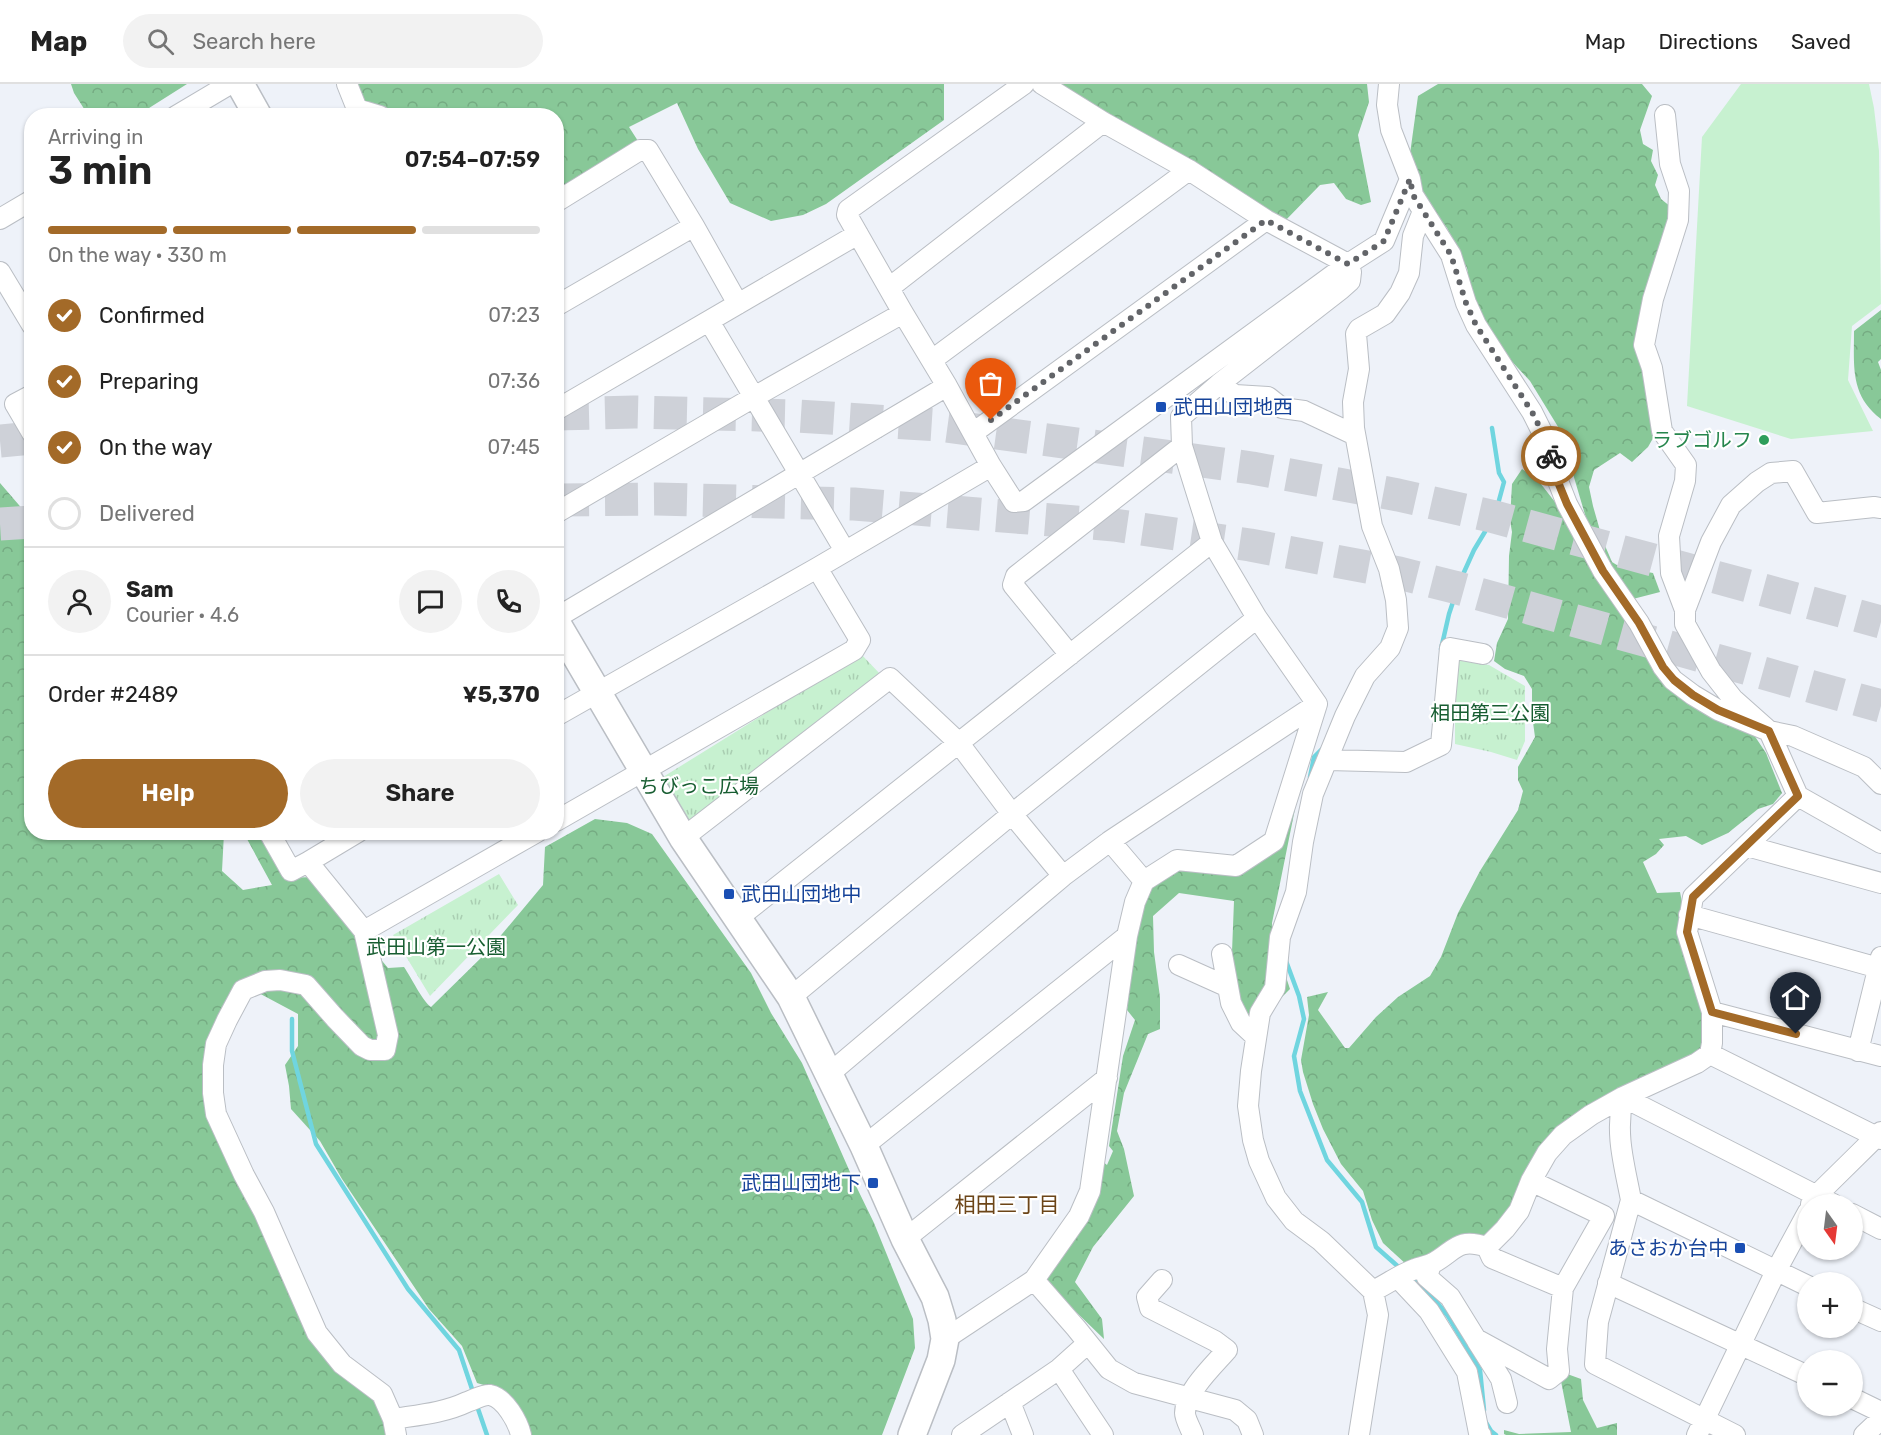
<!DOCTYPE html>
<meta charset="utf-8">
<style>
:root{--surface:#fff;--page:#f2f2f2;--text:#222;--muted:#767676;--line:#e0e0e0;--accent:#a36a28}
body{margin:0;font-family:Rubik,"Noto Sans JP",sans-serif;background:var(--page);color:var(--text);height:100vh;display:flex;flex-direction:column;font-size:22px;white-space:nowrap}
*{box-sizing:border-box;margin:0}
p{font-size:20px;color:var(--muted)}
.icon{flex:none;width:33px;height:33px;fill:none;stroke:currentColor;stroke-width:2;stroke-linecap:round;stroke-linejoin:round}
.map{position:relative;flex:1;overflow:hidden}
.sheet{position:absolute;left:24px;top:24px;width:540px;height:732px;display:flex;flex-direction:column;background:var(--surface);border-radius:24px;box-shadow:0 2px 4px #0004}
.sheet>*{flex:none}
.needle{width:39px;rotate:166deg}
.controls{position:absolute;left:1797px;top:1110px;display:grid;gap:12px}
.controls a{display:grid;place-items:center;width:66px;height:66px;border-radius:50%;background:var(--surface);box-shadow:0 2px 4px #0004;font-size:30px}
.pin{position:absolute;display:grid;place-items:center;width:51px;height:51px;color:#fff;margin:-62px -26px;border-radius:50% 50% 50% 0;rotate:-45deg;box-shadow:0 0 6px #0007}
.pin .icon{rotate:45deg}
.courier{position:absolute;display:grid;place-items:center;width:60px;height:60px;margin:-30px;border:4px solid #a36a28;border-radius:50%;background:#fff;color:#222;box-shadow:0 2px 8px #0007}
.headline em{font-style:normal;font-weight:600}
.headline div{display:flex;flex-direction:column-reverse}
.headline{display:flex;align-items:center;justify-content:space-between;height:102px;padding:0 24px}
h1{font-size:39px;font-weight:600;line-height:45px}
.bar{display:grid;grid-template-columns:repeat(4,1fr);gap:9px 6px;align-content:center;height:72px;padding:0 24px}
.bar i{height:8px;border-radius:4px;background:var(--line)}
.bar .current{background:var(--accent)}
.bar p{grid-column:span 4}
.line{display:flex;align-items:center;gap:15px;padding:0 24px;border-top:2px solid var(--line)}
.line div{flex:1}
.round{display:grid;place-items:center;flex:none;width:63px;height:63px;border-radius:32px;background:var(--page)}
ol{padding:0 24px;list-style:none}
li{display:flex;align-items:center;gap:18px;height:66px}
li p{margin-inline-start:auto}
li .icon{padding:6px;border-radius:50%;background:var(--accent);color:#fff;stroke-width:4}
li:last-child{color:var(--muted)}
li i{width:33px;height:33px;border:3px solid var(--line);border-radius:50%}
.action{display:flex;gap:12px;margin-top:auto;padding:12px 24px}
.action a{flex:1;height:69px;border-radius:36px;background:var(--accent);color:#fff;font-size:24px;font-weight:600;line-height:69px;text-align:center}
.action a+a{background:var(--page);color:var(--text)}
header{display:flex;align-items:center;gap:36px;box-sizing:border-box;height:84px;padding:0 30px;background:var(--surface);border-bottom:2px solid var(--line)}
header strong{font-size:28px}
nav{display:flex;gap:33px;margin-inline-start:auto;font-size:21px}
.search{width:420px;height:54px;background:var(--page);display:flex;align-items:center;gap:15px;box-sizing:border-box;padding:0 21px;border-radius:33px;color:var(--muted);font-size:22px}
.map>svg:first-child{display:block}
</style>
<header>
<strong>Map</strong>
<div class="search"><svg class="icon" aria-label="search" viewBox="0 0 24 24"><circle cx="10" cy="10" r="6"/><path d="M15 15l6 6"/></svg>Search here</div>
<nav><a>Map</a><a>Directions</a><a>Saved</a></nav>
</header>
<div class="map">
<svg width="1881" height="1351" viewBox="0 0 1881 1351">
<defs>
<pattern id="forest-crowns" width="20" height="18" patternUnits="userSpaceOnUse" patternTransform="scale(1.5)"><rect width="20" height="18" fill="#88c898"/><path d="M2 6a3 3 0 1 1 6 0M12 15a3 3 0 1 1 6 0" fill="none" stroke="#75ab82"/></pattern>
<pattern id="park-tufts" width="24" height="20" patternUnits="userSpaceOnUse" patternTransform="scale(1.5)"><rect width="24" height="20" fill="#c7f1d0"/><path d="M3 7l-1-3M5 7V3M7 7l1-3M15 17l-1-3M17 17v-4M19 17l1-3" fill="none" stroke="#aaceb2"/></pattern>
</defs>
<rect width="100%" height="100%" fill="#eef2f9"/>
<!-- grass -->
<path fill="#c7f1d0" d="M 1741,0 L 1869,0 L 1874,24 L 1879,67 L 1881,220 L 1852,242 L 1848,296 L 1873,347 L 1791,355 L 1687,322 L 1702,53 Z"/>
<!-- forest -->
<path fill="url(#forest-crowns)" d="M 71,0 L 187,0 L 138,31 L 88,31 L 74,9 Z
M 353,0 L 944,0 L 944,36 L 826,120 L 803,131 L 771,137 L 730,119 L 698,65 L 677,19 L 629,43 L 638,57 L 557,106 L 556,32 L 402,31 L 361,19 Z
M 1055,0 L 1367,0 L 1369,18 L 1358,51 L 1371,118 L 1361,121 L 1346,115 L 1334,99 L 1320,101 L 1283,139 Z
M 1438,0 L 1642,0 L 1652,12 L 1640,46 L 1643,60 L 1653,66 L 1651,77 L 1658,91 L 1655,101 L 1661,115 L 1671,123 L 1674,135 L 1649,213 L 1656,349 L 1648,363 L 1632,378 L 1620,369 L 1594,386 L 1589,403 L 1593,422 L 1603,457 L 1612,478 L 1620,483 L 1653,489 L 1660,508 L 1629,516 L 1594,461 L 1560,346 L 1530,297 L 1493,257 L 1472,216 L 1467,184 L 1447,144 L 1424,115 L 1409,77 L 1418,12 Z
M 1881,226 L 1881,275 L 1878,278 L 1881,286 L 1881,335 C 1850,311 1854,283 1854,247 Z
M 1522,385 L 1537,395 L 1555,418 L 1566,427 L 1577,450 L 1588,481 L 1598,495 L 1619,520 L 1650,577 L 1669,605 L 1688,620 L 1712,632 L 1752,648 L 1766,669 L 1782,709 L 1773,720 L 1758,725 L 1728,749 L 1702,761 L 1686,752 L 1659,755 L 1664,761 L 1656,770 L 1643,778 L 1657,809 L 1680,808 L 1709,956 L 1697,972 L 1559,1049 L 1513,1132 L 1485,1156 L 1407,1181 L 1383,1159 L 1372,1136 L 1363,1107 L 1341,1080 L 1323,1045 L 1313,1020 L 1303,988 L 1301,976 L 1309,931 L 1307,913 L 1328,908 L 1318,926 L 1345,964 L 1349,964 L 1376,933 L 1398,913 L 1430,892 L 1441,873 L 1458,829 L 1480,787 L 1518,726 L 1523,707 L 1518,696 L 1518,683 L 1535,653 L 1532,631 L 1532,605 L 1524,592 L 1505,585 L 1494,577 L 1497,559 L 1508,535 L 1509,472 L 1512,448 L 1510,436 L 1512,400 Z
M 0,399 L 31,435 L 32,748 L 224,749 L 222,787 L 243,806 L 272,801 L 247,755 L 249,749 L 260,749 L 289,794 L 312,793 L 388,884 L 404,883 C 411,893 423,918 431,923 L 487,868 L 543,801 L 545,763 L 595,735 L 627,739 L 652,750 L 751,889 L 771,929 L 802,979 L 857,1104 L 874,1139 L 913,1235 L 915,1264 L 882,1351 L 529,1351 L 497,1305 L 477,1299 L 462,1262 L 429,1225 L 342,1095 L 320,1057 L 291,1025 L 289,1002 L 285,981 L 298,962 L 298,930 L 251,905 L 219,934 L 205,969 L 202,1005 L 207,1027 L 312,1249 L 378,1315 L 391,1351 L 0,1351 Z
M 1299,705 L 1272,839 L 1273,854 L 1290,905 L 1271,924 L 1249,936 L 1237,913 L 1232,868 L 1234,817 L 1179,809 L 1153,832 L 1154,868 L 1160,913 L 1160,945 L 1148,950 L 1124,1009 L 1117,1047 L 1124,1065 L 1134,1112 L 1093,1163 L 1075,1198 L 1102,1235 L 1104,1255 L 1042,1195 L 1102,1077 L 1107,1081 L 1113,1067 L 1109,1062 L 1123,972 L 1135,936 L 1127,926 L 1139,827 L 1147,799 L 1180,784 L 1254,781 Z
M 1559,1287 L 1581,1295 L 1583,1316 L 1597,1344 L 1617,1339 L 1617,1351 L 1506,1351 L 1504,1350 L 1504,1346 L 1519,1350 L 1571,1348 Z"/>
<!-- park -->
<path fill="url(#park-tufts)" d="M 861,570 L 882,592 L 691,741 L 663,693 Z
M 1455,576 L 1489,581 L 1525,602 L 1525,657 L 1517,676 L 1491,668 L 1455,660 Z
M 499,790 L 518,821 L 430,912 L 393,851 Z"/>
<g fill="none" stroke-linecap="round" stroke-linejoin="round">
<!-- stream -->
<path stroke="#70d5df" stroke-width="4.5" d="M 1441,565 L 1449,530 L 1460,497 L 1474,466 L 1495,431 L 1504,398 L 1499,389 L 1492,344
M 1310,693 L 1314,673 L 1324,663
M 1286,877 L 1299,912 L 1304,935 L 1294,972 L 1300,1007 L 1327,1076 L 1362,1118 L 1376,1163 L 1402,1186
M 292,935 L 292,967 L 316,1060 L 408,1205 L 459,1266 L 474,1311
M 1411,1193 L 1425,1204 L 1448,1232 L 1480,1286 L 1484,1326
M 476,1319 L 487,1351
M 1485,1337 L 1491,1347 L 1496,1351"/>
<!-- highway-tunnel -->
<path stroke="#ced1d8" stroke-width="33" stroke-dasharray="33 16" stroke-linecap="butt" d="M 556,330 L 634,328 L 798,332 L 939,341 L 1252,384 L 1398,411 L 1491,432 L 1881,538
M 0,357 L 32,354
M 556,416 L 656,415 L 854,420 L 1114,441 L 1250,461 L 1399,489 L 1454,503 L 1881,622
M 0,440 L 32,438"/>
<defs>
<path id="street" d="M 347,0 L 357,25 L 380,32
M 1024,0 L 848,126 L 847,131 L 903,229 L 947,302 L 991,382 L 1014,418 L 1024,417 L 1348,180 L 1384,157 L 1410,95
M 1042,0 L 1103,38 L 1189,86 L 1266,136 L 1348,180 L 1351,188 L 1350,197 L 1341,205 L 1219,300 L 1181,333 L 1182,362 L 1212,458 L 1257,534 L 1317,620
M 1389,0 L 1387,21 L 1391,46 L 1410,95 L 1413,111 L 1451,171 L 1466,219 L 1476,241 L 1532,328 L 1547,358 L 1558,397 L 1567,420 L 1603,487 L 1639,539 L 1663,583 L 1673,596 L 1693,611 L 1718,626 L 1769,647 L 1793,652 L 1864,683 L 1881,700
M 1665,31 L 1670,80 L 1679,107 L 1678,136 L 1653,215 L 1644,261 L 1652,284 L 1662,347 L 1686,381 L 1685,397 L 1669,452 L 1671,489 L 1685,526 L 1685,540 L 1711,587 L 1733,615 L 1769,647 L 1798,712 L 1881,759
M 176,32 L 230,0
M 556,118 L 640,66 L 648,66 L 694,142 L 738,220
M 0,135 L 32,116
M 0,188 L 32,241
M 889,204 L 1103,38
M 556,222 L 694,142
M 709,237 L 845,467
M 932,276 L 1189,86
M 1219,300 L 1235,311 L 1268,313 L 1282,324 L 1304,327 L 1355,351
M 32,311 L 15,320 L 32,349
M 556,326 L 858,150
M 973,349 L 1266,136
M 556,429 L 754,313 L 903,229
M 1685,526 L 1711,458 L 1731,421 L 1757,398 L 1771,389 L 1793,387 L 1817,429 L 1874,423 L 1881,424
M 556,534 L 947,302
M 1070,571 L 1013,501 L 1016,492 L 1182,362
M 556,632 L 817,484 L 991,382
M 1328,676 L 1406,678 L 1441,661 L 1450,564 L 1483,570
M 556,737 L 854,566 L 860,556 L 817,484
M 269,748 L 291,787 L 308,778 L 364,847 L 388,951 L 385,966 L 370,966 L 362,962 L 335,934 L 306,901 L 280,896 L 265,897 L 243,906 L 227,936 L 216,960 L 213,981 L 213,1009 L 216,1030 L 244,1091 L 264,1128 L 317,1249 L 342,1280 L 382,1310 L 393,1335 L 396,1351
M 683,754 L 890,594 L 958,658 L 1012,730 L 1063,792
M 1110,757 L 1144,797
M 1747,762 L 1881,799
M 308,778 L 358,748
M 1689,831 L 1879,884
M 738,834 L 1212,458
M 364,847 L 537,748
M 1222,870 L 1231,919 L 1241,939 L 1256,953
M 1179,881 L 1228,903
M 791,913 L 1012,730 L 1257,534
M 1712,928 L 1881,972
M 1858,967 L 1881,873
M 1710,970 L 1881,1055
M 829,990 L 1063,792 L 1110,757 L 1317,620
M 1623,1013 C 1615,1051 1624,1079 1631,1116 L 1808,1202
M 1623,1013 L 1833,1120
M 864,1062 L 1127,852
M 1631,1116 L 1598,1238 L 1595,1280 L 1735,1351
M 1811,1120 L 1816,1112 L 1881,1048
M 1852,1130 L 1881,1145
M 905,1155 L 1107,994
M 1487,1163 L 1492,1174 L 1563,1204
M 1431,1180 L 1427,1193 L 1450,1213 L 1476,1255 L 1549,1295 L 1559,1287 L 1557,1265 L 1563,1204 L 1604,1132 L 1531,1097
M 1398,1194 L 1429,1227 L 1467,1288 L 1479,1349 L 1481,1351
M 1034,1196 L 1076,1244 L 1109,1285 L 1134,1299 L 1235,1326 L 1247,1336 L 1253,1351
M 1162,1196 L 1147,1213 L 1150,1224 L 1215,1257 L 1227,1266 C 1214,1281 1185,1308 1185,1329 C 1185,1335 1191,1345 1193,1351
M 1608,1199 L 1808,1292
M 1373,1207 C 1387,1200 1401,1190 1415,1185 C 1420,1183 1427,1182 1433,1179 C 1455,1167 1457,1153 1487,1163 L 1505,1145 L 1519,1127 L 1531,1097 L 1547,1069 L 1563,1051 L 1591,1031 L 1623,1013 L 1697,979 L 1710,970 L 1712,959 L 1712,928 L 1687,848 L 1693,813 L 1798,712
M 1852,1224 L 1881,1237
M 945,1255 L 1034,1196 L 1079,1132 L 1090,1107 L 1127,852 L 1135,818 L 1144,797 L 1177,776 L 1236,782 L 1274,757 L 1317,620
M 1477,1257 L 1501,1295 L 1507,1319
M 1059,1285 L 1103,1351
M 1852,1314 L 1881,1328
M 1010,1318 L 1023,1351
M 393,1335 C 418,1331 444,1329 467,1318 C 474,1316 483,1310 490,1311 C 505,1314 518,1338 521,1351
M 962,1351 L 1059,1285 L 1088,1259
M 1359,1351 L 1378,1231 L 1373,1207 L 1321,1157 L 1294,1137 L 1276,1114 L 1259,1077 L 1253,1056 L 1248,1022 L 1251,987 L 1260,929 L 1275,904 L 1280,853 L 1296,808 L 1303,758 L 1313,710 L 1345,632 L 1365,592 L 1390,564 L 1398,544 L 1396,516 L 1389,485 L 1372,442 L 1354,344 L 1353,318 L 1359,285 L 1356,250 L 1359,245 L 1385,230 L 1400,209 L 1409,189 L 1413,152 L 1423,127
M 1697,1351 L 1776,1187 L 1808,1128
M 1864,1351 L 1881,1335"/>
<path id="secondary" d="M 240,0 L 258,32
M 556,538 L 683,754 L 791,913 L 864,1062 L 905,1155 L 935,1213 L 942,1236 L 945,1255 L 941,1276 L 912,1351"/>
</defs>
<!-- street casing -->
<use href="#street" stroke="#babec4" stroke-width="22"/>
<!-- secondary casing -->
<use href="#secondary" stroke="#babec4" stroke-width="30"/>
<!-- street -->
<use href="#street" stroke="#fff" stroke-width="20"/>
<!-- secondary -->
<use href="#secondary" stroke="#fff" stroke-width="27"/>
</g>
<g fill="none" stroke-linecap="round" stroke-linejoin="round">
<!-- done -->
<path stroke="#626468" stroke-width="6" stroke-dasharray="0 10.8" d="M 991,336 L 1266,136 L 1348,180 L 1384,157 L 1410,95 L 1413,111 L 1451,171 L 1466,219 L 1476,241 L 1532,328 L 1547,358 L 1551,372"/>
<!-- route -->
<path stroke="#a36a28" stroke-width="8" d="M 1551,372 L 1558,398 L 1567,420 L 1603,487 L 1639,539 L 1663,583 L 1674,596 L 1693,611 L 1718,626 L 1769,647 L 1798,712 L 1693,813 L 1687,848 L 1712,928 L 1796,950"/>
</g>
<!-- markers -->
<g fill="#1a4fb4" stroke="#fff" stroke-width="2">
<rect x="1155" y="317" width="12" height="12" rx="3"/>
<rect x="723" y="804" width="12" height="12" rx="3"/>
<rect x="867" y="1093" width="12" height="12" rx="3"/>
<rect x="1734" y="1158" width="12" height="12" rx="3"/>
</g>
<circle fill="#2e9e5b" stroke="#fff" stroke-width="2" cx="1764" cy="356" r="6"/>
<g text-anchor="middle" stroke-width="4.5" stroke-linejoin="round" paint-order="stroke">
<!-- transit labels -->
<g font-size="20" fill="#164399" stroke="#fff" text-anchor="start">
<text x="1173" y="330">武田山団地西</text>
<text x="741" y="817">武田山団地中</text>
<text x="861" y="1106" text-anchor="end">武田山団地下</text>
<text x="1728" y="1171" text-anchor="end">あさおか台中</text>
</g>
<!-- leisure labels -->
<g font-size="20" fill="#27864d" stroke="#fff" text-anchor="end">
<text x="1752" y="363">ラブゴルフ</text>
</g>
<!-- park labels -->
<g font-size="20" fill="#175d31" stroke="#fff">
<text x="1490" y="636">相田第三公園</text>
<text x="699" y="709">ちびっこ広場</text>
<text x="436" y="870">武田山第一公園</text>
</g>
<!-- neighbourhood labels -->
<g font-size="21" fill="#6c4518" stroke="#fff">
<text x="1007" y="1128">相田三丁目</text>
</g>
</g>
</svg>
<div class="controls">
<a><svg class="needle" viewBox="-14 -14 28 28"><path d="M0-13l5 13h-10z" fill="#e53935"/><path d="M0 13l5-13h-10z" fill="#767676"/></svg></a>
<a>+</a>
<a>−</a>
</div>
<div class="pin" style="left:991px;top:336px;background:#ea580c"><svg class="icon" aria-label="bag" viewBox="0 0 24 24"><path d="M5 8h14l-1 12H6zM9 8a3 3 0 0 1 6 0"/></svg></div>
<div class="pin" style="left:1796px;top:950px;background:#1f2937"><svg class="icon" aria-label="home" viewBox="0 0 24 24"><path d="M3 11l9-7 9 7M6 9v11h12V9"/></svg></div>
<div class="courier" style="left:1551px;top:372px"><svg class="icon" aria-label="bike" viewBox="0 0 24 24"><circle cx="6" cy="16" r="4"/><circle cx="18" cy="16" r="4"/><path d="M6 16l4-8h5l3 8M10 8l3 8H6M13 5h3"/></svg></div>
<section class="sheet">
<div class="headline"><div><h1>3 min</h1><p>Arriving in</p></div><em>07:54–07:59</em></div>
<div class="bar"><i class="current"></i><i class="current"></i><i class="current"></i><i></i><p>On the way · 330 m</p></div>
<ol>
<li><svg class="icon" aria-label="check" viewBox="0 0 24 24"><path d="M5 12l5 5 9-10"/></svg>Confirmed<p>07:23</p></li>
<li><svg class="icon" aria-label="check" viewBox="0 0 24 24"><path d="M5 12l5 5 9-10"/></svg>Preparing<p>07:36</p></li>
<li><svg class="icon" aria-label="check" viewBox="0 0 24 24"><path d="M5 12l5 5 9-10"/></svg>On the way<p>07:45</p></li>
<li><i></i>Delivered</li>
</ol>
<div class="line" style="height:108px"><a class="round"><svg class="icon" aria-label="person" viewBox="0 0 24 24"><circle cx="12" cy="8" r="4"/><path d="M4 21q1-7 8-7t8 7"/></svg></a><div><b>Sam</b><p>Courier · 4.6</p></div><a class="round"><svg class="icon" aria-label="chat" viewBox="0 0 24 24"><path d="M4 5h16v11H9l-5 4z"/></svg></a><a class="round"><svg class="icon" aria-label="phone" viewBox="0 0 24 24"><path d="M5 4h4l2 5-3 2q2 4 5 5l2-3 5 2v4C11 20 4 13 5 4z"/></svg></a></div>
<div class="line" style="height:78px"><div>Order #2489</div><b>¥5,370</b></div>
<div class="action"><a>Help</a><a>Share</a></div>
</section>
</div>
